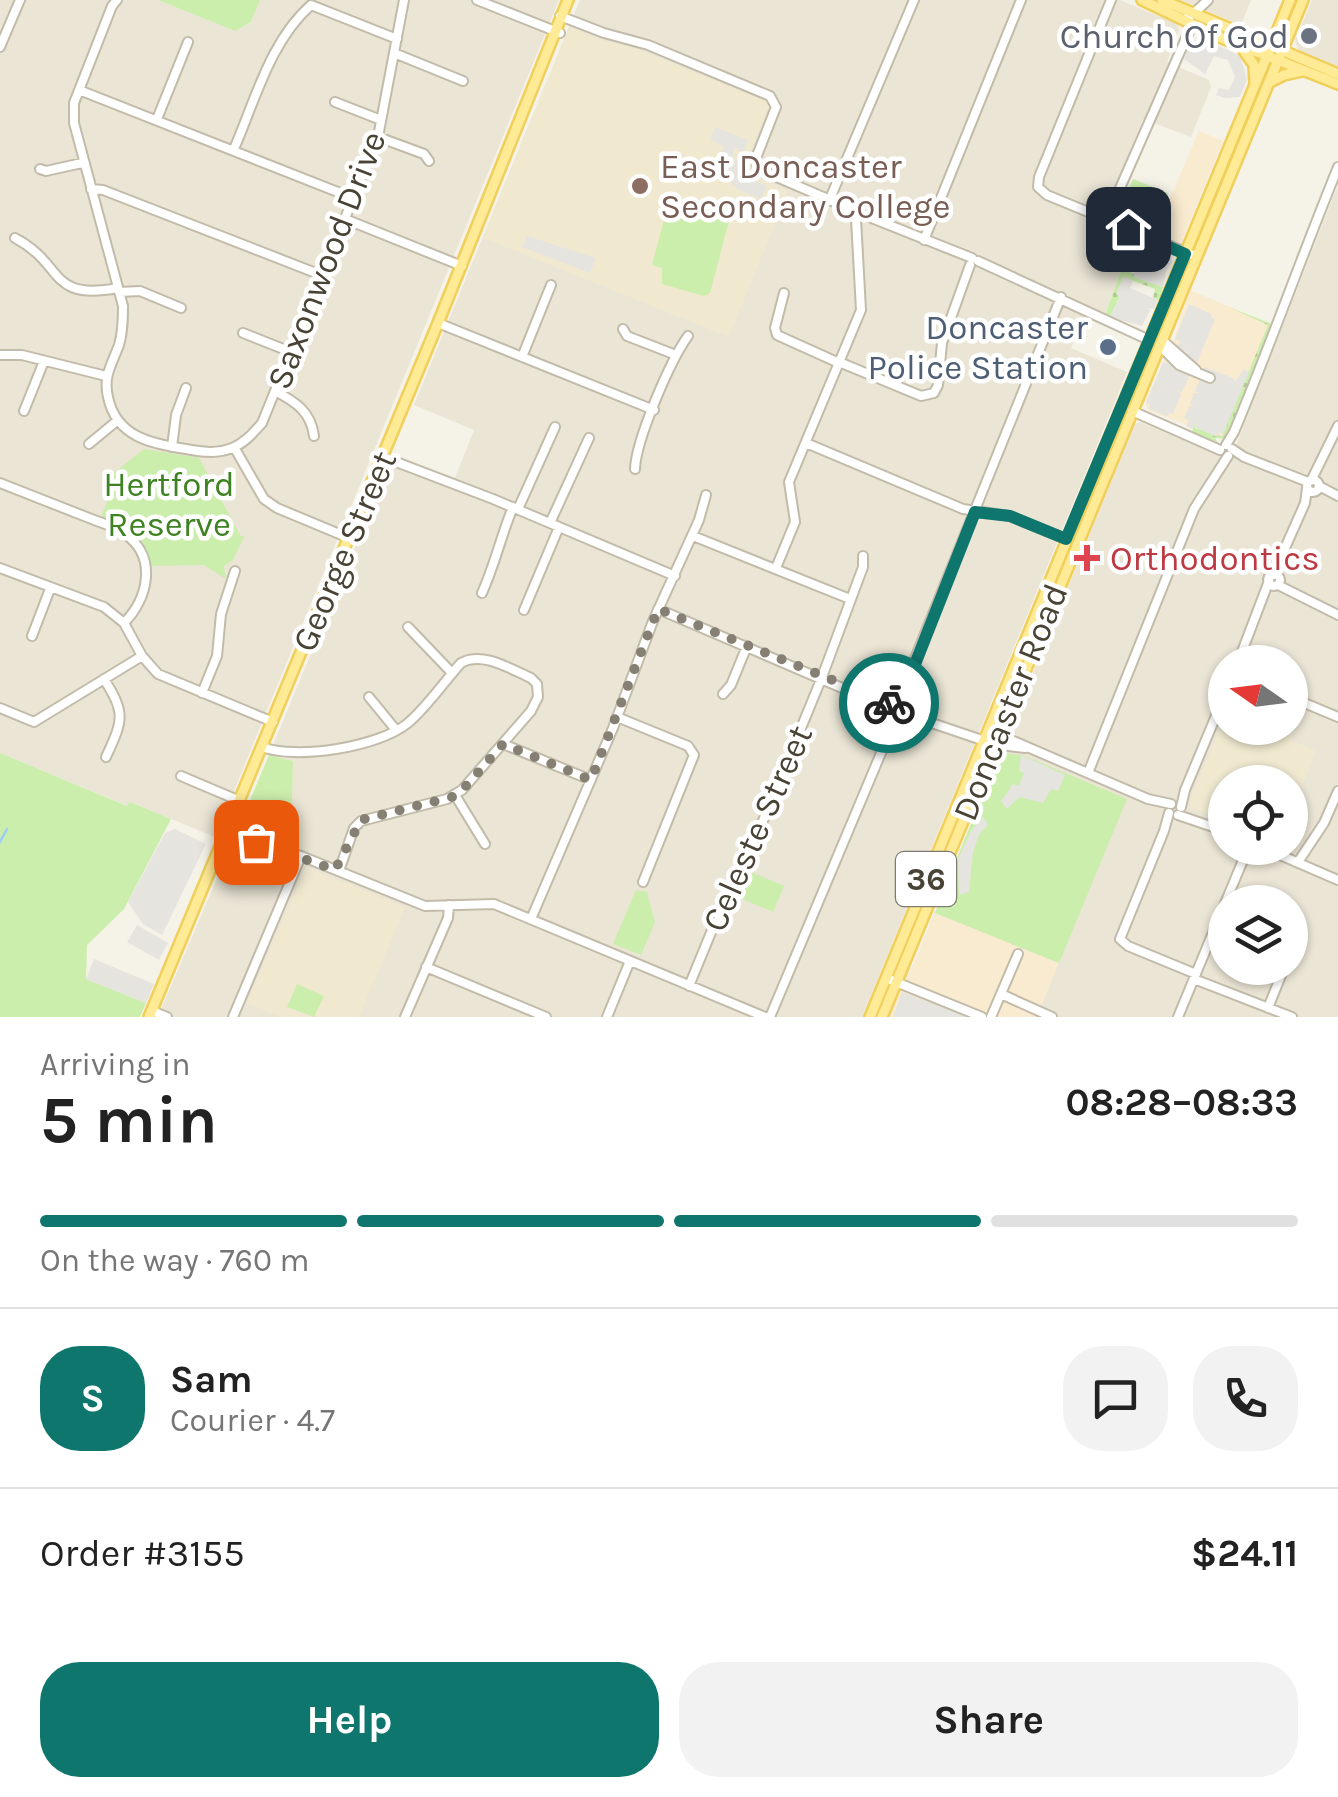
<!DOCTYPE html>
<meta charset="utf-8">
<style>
:root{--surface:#fff;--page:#f2f2f2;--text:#222;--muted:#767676;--line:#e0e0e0;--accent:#0f766e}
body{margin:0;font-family:Karla,sans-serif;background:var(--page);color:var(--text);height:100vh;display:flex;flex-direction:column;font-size:38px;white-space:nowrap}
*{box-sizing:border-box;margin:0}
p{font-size:32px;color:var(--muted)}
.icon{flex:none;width:55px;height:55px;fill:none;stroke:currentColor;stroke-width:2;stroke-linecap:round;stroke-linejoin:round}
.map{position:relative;height:1017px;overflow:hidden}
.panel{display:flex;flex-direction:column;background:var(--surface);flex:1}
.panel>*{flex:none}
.needle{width:65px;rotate:284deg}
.controls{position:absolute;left:1208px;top:645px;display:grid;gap:20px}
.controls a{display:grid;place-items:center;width:100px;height:100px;border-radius:50%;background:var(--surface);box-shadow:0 2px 8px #0004;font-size:50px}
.pin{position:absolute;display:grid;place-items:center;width:85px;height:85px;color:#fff;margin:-42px;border-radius:20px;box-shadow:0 5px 15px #0006}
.courier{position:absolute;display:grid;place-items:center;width:100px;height:100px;margin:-50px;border:8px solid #0f766e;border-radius:50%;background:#fff;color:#222;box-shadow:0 2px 12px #0007}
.head em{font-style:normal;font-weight:700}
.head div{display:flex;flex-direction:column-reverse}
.head{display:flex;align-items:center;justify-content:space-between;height:170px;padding:0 40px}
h1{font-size:65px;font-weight:700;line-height:75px}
.bar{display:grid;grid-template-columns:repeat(4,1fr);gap:15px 10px;align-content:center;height:120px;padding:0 40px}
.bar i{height:12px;border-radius:8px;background:var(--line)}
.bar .active{background:var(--accent)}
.bar p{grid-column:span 4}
.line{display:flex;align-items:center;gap:25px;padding:0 40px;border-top:2px solid var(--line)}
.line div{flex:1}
.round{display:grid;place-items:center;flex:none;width:105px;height:105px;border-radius:40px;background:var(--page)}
.cta{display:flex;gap:20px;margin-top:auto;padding:20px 40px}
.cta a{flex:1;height:115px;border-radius:40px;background:var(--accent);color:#fff;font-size:40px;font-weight:700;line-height:115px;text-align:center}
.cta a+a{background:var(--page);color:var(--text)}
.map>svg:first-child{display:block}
</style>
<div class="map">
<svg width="1338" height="1017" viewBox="0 0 1338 1017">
<defs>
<pattern id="grass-dots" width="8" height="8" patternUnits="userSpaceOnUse" patternTransform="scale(2.5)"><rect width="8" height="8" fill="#cbeeac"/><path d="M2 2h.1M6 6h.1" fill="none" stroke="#b0cd95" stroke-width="1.8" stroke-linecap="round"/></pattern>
</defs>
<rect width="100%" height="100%" fill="#f5f2e7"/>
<!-- residential -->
<path fill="#eae5d5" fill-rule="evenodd" d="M 0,0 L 158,0 L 235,31 L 251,22 L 260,0 L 559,0 L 215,837 L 130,802 L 128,806 L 0,753 Z
M 580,0 L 1120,0 L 1177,24 L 1179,30 L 1167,62 L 1209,80 L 1211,87 L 1191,137 L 1143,119 L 1100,224 L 1133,238 L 1105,314 L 1088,306 L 1071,348 L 1127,372 L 862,1017 L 158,1017 L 240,824 L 242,828 L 277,838 L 292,803 L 293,761 L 269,755 L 395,451 L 396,455 L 455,478 L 474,430 L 414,405 Z
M 1182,0 L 1251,0 L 1241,25 Z
M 1312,0 L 1338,0 L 1338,67 L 1299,51 L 1295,41 Z
M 1338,185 L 1338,1017 L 886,1017 L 904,971 L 912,968 L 1135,424 L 1140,422 L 1230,460 ZM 1225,662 L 1290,662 L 1290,728 L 1225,728 ZM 1225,782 L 1290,782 L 1290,848 L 1225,848 ZM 1225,902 L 1290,902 L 1290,968 L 1225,968 Z"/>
<!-- commercial -->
<path fill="#f9ebd0" d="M 1199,131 L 1223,141 L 1181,243 L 1155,233 Z
M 1190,290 L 1270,324 L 1221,438 L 1148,410 L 1145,402 L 1174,340 Z
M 935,913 L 1059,963 L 1037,1017 L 886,1017 L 904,971 L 912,968 Z"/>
<!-- education -->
<path fill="#f0e9d0" d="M 573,28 L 605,41 L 632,47 L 768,102 L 769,106 L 749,155 L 749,169 L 755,177 L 788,191 L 729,337 L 483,238 L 568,30 Z
M 1290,705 L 1303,710 L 1290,740 L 1316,751 L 1292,810 L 1290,782 L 1225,782 L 1225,821 L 1191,807 L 1189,803 L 1225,717 L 1225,728 L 1290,728 Z
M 306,867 L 405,907 L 359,1017 L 280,1017 L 247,1003 Z"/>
<!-- grass -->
<path fill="url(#grass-dots)" d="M 1133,238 L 1161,250 L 1154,255 L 1131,251 L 1142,256 L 1130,253 L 1124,269 L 1134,274 L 1134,277 L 1163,287 L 1161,294 L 1165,290 L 1159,300 L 1153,298 L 1155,289 L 1123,277 L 1117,294 L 1120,296 L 1110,317 L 1105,315 Z
M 1226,306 L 1272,324 L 1238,408 L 1273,326 L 1228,439 L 1215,438 L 1218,443 L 1192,433 L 1194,423 L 1195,428 L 1222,436 L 1268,325 Z"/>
<!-- park -->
<path fill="#cbeeac" d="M 158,0 L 260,0 L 251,22 L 235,31 Z
M 1133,179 L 1168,193 L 1150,230 L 1117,216 Z
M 730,201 L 734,202 L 710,293 L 704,296 L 662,284 L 662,268 L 652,265 L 668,204 L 677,206 L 677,211 L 684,209 L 725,219 Z
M 144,449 L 199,458 L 240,535 L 244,537 L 233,560 L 224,566 L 226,579 L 204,565 L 151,566 C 143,539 126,528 101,517 L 114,485 L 105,480 Z
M 1000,752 L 1025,756 L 1127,799 L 1059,963 L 935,913 Z
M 0,753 L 127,806 L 130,802 L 171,819 L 124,909 L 87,945 L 86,979 L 146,1003 L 140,1017 L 0,1017 Z
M 269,755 L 293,761 L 292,803 L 277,839 L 241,828 L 240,824 Z
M 749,871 L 784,886 L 773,912 L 738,897 Z
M 636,890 L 647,892 L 655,922 L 641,955 L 613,944 Z
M 297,984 L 324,996 L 314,1017 L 287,1007 Z"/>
<!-- parking -->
<path fill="#e6e4df" d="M 1198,36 L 1240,56 L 1247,79 L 1240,97 L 1225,98 L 1216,95 L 1219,88 L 1229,90 L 1235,77 L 1228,60 L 1214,56 L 1205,74 L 1184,59 L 1192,39 L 1196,41 Z
M 715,127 L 748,140 L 743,153 L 735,147 L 732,159 L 736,158 L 745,177 L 767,186 L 761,199 L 739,190 L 730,182 L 722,162 L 727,160 L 721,153 L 724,146 L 710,140 Z
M 527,236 L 596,258 L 590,273 L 522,247 Z
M 1134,242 L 1156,250 L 1155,254 L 1161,250 L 1167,252 L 1173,262 L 1166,271 L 1163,287 L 1133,277 L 1142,256 L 1131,251 Z
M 1123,276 L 1133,281 L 1130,288 L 1158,300 L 1154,309 L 1147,308 L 1150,310 L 1142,326 L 1110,317 L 1120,297 L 1116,294 Z
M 1189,304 L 1212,314 L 1211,318 L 1215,319 L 1197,363 L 1193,362 L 1203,370 L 1205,367 L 1235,379 L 1234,383 L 1244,369 L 1249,372 L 1223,434 L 1219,432 L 1217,437 L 1195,427 L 1195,423 L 1192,429 L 1186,426 L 1189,420 L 1184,418 L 1189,406 L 1194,407 L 1190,404 L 1194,393 L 1200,393 L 1195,391 L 1200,379 L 1206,379 L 1186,372 L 1190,375 L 1182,392 L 1178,391 L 1181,394 L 1173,414 L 1169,413 L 1167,416 L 1149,409 L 1150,404 L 1146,403 L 1163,362 L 1176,367 L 1165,355 L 1172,342 L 1182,354 L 1187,353 L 1186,350 L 1183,353 L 1177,345 L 1181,342 L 1175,339 Z
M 1021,755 L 1065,775 L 1058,791 L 1051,789 L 1043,803 L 1019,797 L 1007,809 L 1001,801 L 1013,784 L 1019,786 L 1024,773 L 1019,771 Z
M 983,817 L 988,825 L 979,835 L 973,852 L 969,892 L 959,895 L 958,859 L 971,831 Z
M 175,829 L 206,844 L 162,935 L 143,924 L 128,902 L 165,833 Z
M 137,925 L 168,943 L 159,960 L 127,942 Z
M 94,959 L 154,984 L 146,1003 L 86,979 Z
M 902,992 L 967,1017 L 893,1017 Z"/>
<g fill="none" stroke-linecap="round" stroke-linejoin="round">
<!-- stream -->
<path stroke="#9eccf8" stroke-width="2.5" d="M 0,842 L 7,829"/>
<defs>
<path id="minor" d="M 117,0 L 112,6 L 74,103 L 74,123 L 123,306 C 123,319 123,332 119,345 C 112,364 103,376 108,397 C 116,437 152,444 186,449 C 202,452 217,454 232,448 C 245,443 253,433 262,423 L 378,137 L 404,0
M 477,0 L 560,33
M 1111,0 L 1039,177 L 1038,187 L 1047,195 L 1195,256
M 1193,14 L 1208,0
M 560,16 L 604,33 L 648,45 L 770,96 L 776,107 L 756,158 L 758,169 L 858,212
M 0,47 L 20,0
M 394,53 L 463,81
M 79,90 L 353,198
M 335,102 L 381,120
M 157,119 L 188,42
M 378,137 L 424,154 L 429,161
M 234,149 C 255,101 270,41 311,5 L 397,39
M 40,169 L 46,171 L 82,163
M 91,189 L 103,190 L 321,275
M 829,201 L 914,0
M 864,215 L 972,258
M 345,219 L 462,266
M 1106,220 L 1190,29 L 1188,12
M 15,238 C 66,265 47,301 118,288
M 924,240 L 1021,0
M 978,261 L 1149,340
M 119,292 L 140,291 L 181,308
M 784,293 L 775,328 L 777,335 L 839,363
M 438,323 L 654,410
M 623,329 L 627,336 L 676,355
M 243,333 L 291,352
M 1162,340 L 1196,370
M 1160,346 L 1179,365 L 1210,378
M 0,355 L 22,355 L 106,376
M 522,357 L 551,285
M 839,362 L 921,396 L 934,393 L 938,385 L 942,343 L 970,265
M 275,391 C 296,402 311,412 314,436
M 24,411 L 44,361
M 1132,411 L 1220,450
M 806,443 L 963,509 L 1010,516 L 1066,539
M 89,444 L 118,420
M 1226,445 L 1234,432 C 1271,344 1302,255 1338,167
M 172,447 L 176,415 L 186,388
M 234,447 L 264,499 L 277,508 L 349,538
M 1232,449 L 1244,457 L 1308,482
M 383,457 L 493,499 L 675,576
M 635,469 C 636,440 670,361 688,336
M 1312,479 L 1338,426
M1307 486a6 6 0 1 1 12 0a6 6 0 1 1-12 0Z
M 0,483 C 30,495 59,506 89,518 C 101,523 115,526 125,534 C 158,557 148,599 124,623
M 1319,486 L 1338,496
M 518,509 L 555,427
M 550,523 L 589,438
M 693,536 L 850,599
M 0,568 L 104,607 L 124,623 L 142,656 L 158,674 L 273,722
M 776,568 L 795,522 L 789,482 L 861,310 L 856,219
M1268 580a6 6 0 1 1 12 0a6 6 0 1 1-12 0Z
M 1273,575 L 1305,503 L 1307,488
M 1278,585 L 1338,615
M 482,593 C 495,564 501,536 513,507
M 658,609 L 891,709
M 524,610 L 559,527
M 408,627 L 452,673
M 32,636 L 50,589
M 1238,662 L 1269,581
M 104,679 C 126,714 123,720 106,757
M 202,693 L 217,656 L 221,614 L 235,571
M 723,694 L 731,685 L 747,646
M 369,697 L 396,730
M 1290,697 L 1338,717
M 897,703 L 1061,297
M 0,708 L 34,722 L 142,656
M 902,713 L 982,740
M 617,717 L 688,746 L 694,755 L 643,882
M 995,738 L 1011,740 L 1148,799 L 1171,804
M 503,744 L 591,780
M 993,744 L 1025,748
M 262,747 C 297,760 379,747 408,723 C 428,706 443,683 461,663 C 483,651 510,669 531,678 L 537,684 L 538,697 L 531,711 L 462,790 L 447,799 L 361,821 L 354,828 L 339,871
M 1088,773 L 1194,509 L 1228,456
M 181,776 L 240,801
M 455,795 L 485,844
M 1181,807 L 1185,790 L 1225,694
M 1169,813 L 1164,831 L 1120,939 L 1128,946 L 1196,974
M 1178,815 L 1225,831
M 225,837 L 256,842 L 301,856 L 425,906 L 494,904 L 765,1017
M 1264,848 L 1338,880
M 1298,862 L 1324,823 L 1338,791
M 531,919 L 613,728 L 653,621 L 699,520 L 706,495
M 426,967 L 546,1017
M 886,978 L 982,1017
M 1194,979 L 1292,1017
M 689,986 L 712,930 L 733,894 L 822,677 L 863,567 L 863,556
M 1001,994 L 1052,1017
M 1268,1008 L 1284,968
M 152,1011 L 167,1017
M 233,1017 L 301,856
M 405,1017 L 448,918 L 449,905
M 607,1017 L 630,961
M 770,1017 L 897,715
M 991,1017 L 1018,954
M 1178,1017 L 1248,848"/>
<path id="major" d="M 1142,0 L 1217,36 L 1338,84
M 1162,0 L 1338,74
M 1242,48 L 1254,65 L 1255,83
M 1270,82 L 1284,75 L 1302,71
M 149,1017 L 438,323 L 568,0
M 870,1017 L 1290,0
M 882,1017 L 1303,0"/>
</defs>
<!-- minor casing -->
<use href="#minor" stroke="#c2bba9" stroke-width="12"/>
<!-- major casing -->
<use href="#major" stroke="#f0cf5a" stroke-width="14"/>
<!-- minor -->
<use href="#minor" stroke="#fff" stroke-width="8"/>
<!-- major -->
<use href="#major" stroke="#ffea96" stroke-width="9"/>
</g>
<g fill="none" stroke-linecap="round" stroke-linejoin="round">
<!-- done -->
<path stroke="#858073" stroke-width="10" stroke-dasharray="0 18" d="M 256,842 L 335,870 L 361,820 L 452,797 L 467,785 L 503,744 L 591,780 L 658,609 L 889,703"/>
<!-- route -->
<path stroke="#0f766e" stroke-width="12" d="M 889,703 L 897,702 L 906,687 L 975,512 L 1010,516 L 1066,539 L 1185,254 L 1128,229"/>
</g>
<!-- markers -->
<circle fill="#6b7280" stroke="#fff" stroke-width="4" cx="1309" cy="36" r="10"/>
<circle fill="#8d6e63" stroke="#fff" stroke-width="4" cx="640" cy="186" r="10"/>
<circle fill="#5c6f8a" stroke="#fff" stroke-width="4" cx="1108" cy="347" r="10"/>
<path fill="#e0444e" stroke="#fff" stroke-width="4" d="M1082 543h10v10h10v10h-10v10h-10v-10h-10v-10h10z"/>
<g text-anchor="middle" stroke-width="9" stroke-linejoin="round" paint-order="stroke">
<!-- shield labels -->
<rect fill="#fff" stroke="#807b72" stroke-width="2.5" x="896" y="852" width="60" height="54" rx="8"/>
<g font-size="32" font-weight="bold" fill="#494335">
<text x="926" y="890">36</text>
</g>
<!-- worship labels -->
<g font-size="35" fill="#5b616d" stroke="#fff" text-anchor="end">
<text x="1289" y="48">Church Of God</text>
</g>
<!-- education labels -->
<g font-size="35" fill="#785e54" stroke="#fff" text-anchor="start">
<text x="660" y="178">East Doncaster<tspan x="660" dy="40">Secondary College</tspan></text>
</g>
<!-- street labels -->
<g font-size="35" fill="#494335" stroke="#fff">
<text transform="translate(326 260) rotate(-69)" y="12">Saxonwood Drive</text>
<text transform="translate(344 551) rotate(-67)" y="12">George Street</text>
<text transform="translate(1010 702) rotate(-68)" y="12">Doncaster Road</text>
<text transform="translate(757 828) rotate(-66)" y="12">Celeste Street</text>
</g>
<!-- service labels -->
<g font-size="35" fill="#4e5e75" stroke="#fff" text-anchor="end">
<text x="1088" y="339">Doncaster<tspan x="1088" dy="40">Police Station</tspan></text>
</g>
<!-- park labels -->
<g font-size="35" fill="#3e8222" stroke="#fff">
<text x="169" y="496">Hertford<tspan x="169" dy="40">Reserve</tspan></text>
</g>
<!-- health labels -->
<g font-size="35" fill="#be3a42" stroke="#fff" text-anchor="start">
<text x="1110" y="570">Orthodontics</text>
</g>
</g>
</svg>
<div class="controls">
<a><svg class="needle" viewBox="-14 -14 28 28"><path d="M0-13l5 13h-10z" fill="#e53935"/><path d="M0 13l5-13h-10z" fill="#767676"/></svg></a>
<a><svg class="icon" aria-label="locate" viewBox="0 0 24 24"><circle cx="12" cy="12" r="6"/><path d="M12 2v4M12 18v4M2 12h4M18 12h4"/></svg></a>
<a><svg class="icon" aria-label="layers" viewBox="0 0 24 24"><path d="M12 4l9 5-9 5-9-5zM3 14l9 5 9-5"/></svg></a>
</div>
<div class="pin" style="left:256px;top:842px;background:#ea580c"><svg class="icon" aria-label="bag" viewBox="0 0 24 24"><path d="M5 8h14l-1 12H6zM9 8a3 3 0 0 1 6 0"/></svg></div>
<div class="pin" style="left:1128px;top:229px;background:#1f2937"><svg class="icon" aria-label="home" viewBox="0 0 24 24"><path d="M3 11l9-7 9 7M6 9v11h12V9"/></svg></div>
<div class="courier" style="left:889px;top:703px"><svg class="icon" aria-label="bike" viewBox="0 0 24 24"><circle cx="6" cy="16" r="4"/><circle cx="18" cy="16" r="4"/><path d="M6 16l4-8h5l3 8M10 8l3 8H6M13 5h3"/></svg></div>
</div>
<section class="panel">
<div class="head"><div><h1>5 min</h1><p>Arriving in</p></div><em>08:28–08:33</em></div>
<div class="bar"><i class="active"></i><i class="active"></i><i class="active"></i><i></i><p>On the way · 760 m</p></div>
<div class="line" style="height:180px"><b class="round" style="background:var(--accent);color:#fff">S</b><div><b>Sam</b><p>Courier · 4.7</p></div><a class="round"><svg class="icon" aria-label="chat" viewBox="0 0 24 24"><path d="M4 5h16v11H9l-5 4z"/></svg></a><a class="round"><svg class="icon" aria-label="phone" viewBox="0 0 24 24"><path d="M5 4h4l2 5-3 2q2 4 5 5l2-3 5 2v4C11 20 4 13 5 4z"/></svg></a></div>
<div class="line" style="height:130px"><div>Order #3155</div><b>$24.11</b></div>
<div class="cta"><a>Help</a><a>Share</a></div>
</section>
